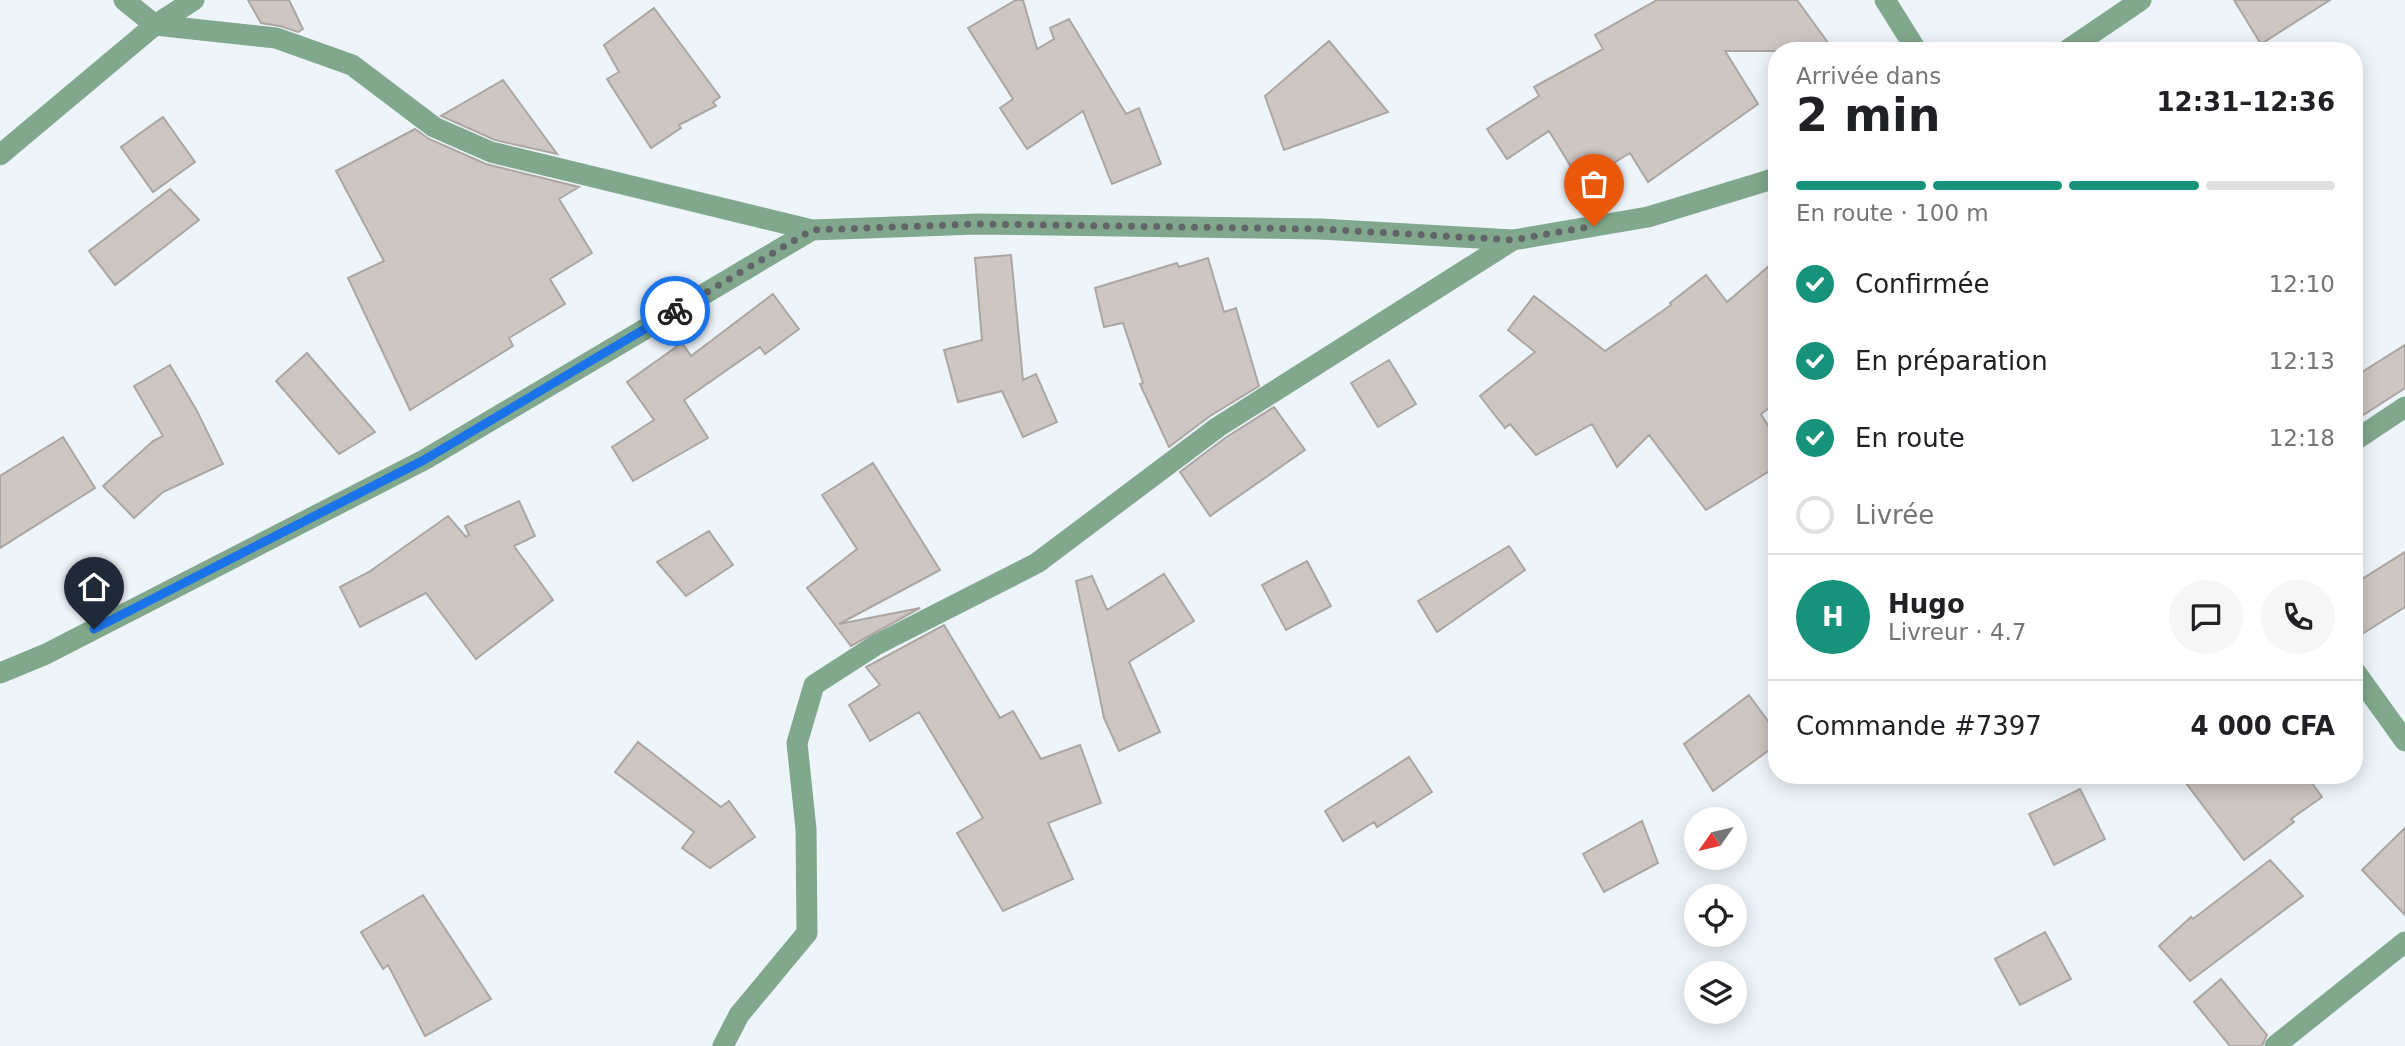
<!DOCTYPE html>
<html lang="fr">
<meta charset="utf-8">
<style>
:root{--surface:#fff;--page:#f6f6f6;--text:#202124;--muted:#757577;--line:#e0e0e0;--accent:#16937a}
body{margin:0;font-family:"DejaVu Sans",sans-serif;background:var(--page);color:var(--text);height:100vh;display:flex;flex-direction:column;font-size:26px;white-space:nowrap}
*{box-sizing:border-box;margin:0}
p{font-size:23px;color:var(--muted)}
.icon{flex:none;width:38px;height:38px;fill:none;stroke:currentColor;stroke-width:2;stroke-linecap:round;stroke-linejoin:round}
.map{position:relative;flex:1;overflow:hidden}
.side{position:absolute;left:1768px;top:42px;width:595px;height:742px;display:flex;flex-direction:column;background:var(--surface);border-radius:28px;box-shadow:0 4px 18px #0003}
.side>*{flex:none}
.needle{width:46px;rotate:236deg}
.buttons{position:absolute;left:1684px;top:807px;display:grid;gap:14px}
.buttons a{display:grid;place-items:center;width:63px;height:63px;border-radius:50%;background:var(--surface);box-shadow:0 4px 18px #0003;font-size:35px}
.pin{position:absolute;display:grid;place-items:center;width:60px;height:60px;color:#fff;margin:-72px -30px;border-radius:50% 50% 50% 0;rotate:-45deg;box-shadow:0 0 7px #0007}
.pin .icon{rotate:45deg}
.courier{position:absolute;display:grid;place-items:center;width:70px;height:70px;margin:-35px;border:5px solid #1a73e8;border-radius:50%;background:#fff;color:#222;box-shadow:0 2px 9px #0007}
.headline em{font-style:normal;font-weight:600}
.headline div{display:flex;flex-direction:column-reverse}
.headline{display:flex;align-items:center;justify-content:space-between;height:119px;padding:0 28px}
h1{font-size:46px;font-weight:600;line-height:52px}
.bar{display:grid;grid-template-columns:repeat(4,1fr);gap:10px 7px;align-content:center;height:84px;padding:0 28px}
.bar i{height:9px;border-radius:5px;background:var(--line)}
.bar .current{background:var(--accent)}
.bar p{grid-column:span 4}
.line{display:flex;align-items:center;gap:18px;padding:0 28px;border-top:2px solid var(--line)}
.line div{flex:1}
.round{display:grid;place-items:center;flex:none;width:74px;height:74px;border-radius:37px;background:var(--page)}
ol{padding:0 28px;list-style:none}
li{display:flex;align-items:center;gap:21px;height:77px}
li p{margin-inline-start:auto}
li .icon{padding:7px;border-radius:50%;background:var(--accent);color:#fff;stroke-width:4}
li:last-child{color:var(--muted)}
li i{width:38px;height:38px;border:4px solid var(--line);border-radius:50%}
.map>svg:first-child{display:block}
</style>
<div class="map">
<svg width="2405" height="1046" viewBox="0 0 2405 1046">
<rect width="100%" height="100%" fill="#eef5fa"/>
<!-- building -->
<path fill="#cdc6c2" stroke="#aca6a2" stroke-width="2" d="M 248,0 L 289,0 L 303,29 L 298,32 L 280,26 L 261,23 Z
M 1016,0 L 1023,0 L 1037,49 L 1054,39 L 1050,28 L 1069,19 L 1126,114 L 1139,108 L 1161,164 L 1112,184 L 1083,111 L 1027,149 L 1000,108 L 1013,99 L 968,28 Z
M 1657,0 L 1797,0 L 1834,51 L 1725,51 L 1758,104 L 1648,182 L 1630,153 L 1581,183 L 1549,131 L 1507,159 L 1487,129 L 1539,96 L 1534,87 L 1603,49 L 1595,35 Z
M 2234,0 L 2330,0 L 2261,44 Z
M 654,8 L 720,97 L 713,102 L 716,106 L 679,125 L 681,128 L 651,148 L 607,79 L 619,72 L 604,45 Z
M 1329,41 L 1388,112 L 1284,150 L 1265,96 Z
M 503,80 L 557,154 L 495,140 L 441,116 Z
M 163,117 L 195,162 L 153,192 L 121,147 Z
M 415,129 L 429,139 L 486,164 L 579,187 L 559,199 L 592,253 L 550,279 L 565,304 L 509,338 L 513,346 L 410,410 L 348,278 L 384,261 L 336,171 Z
M 170,189 L 199,220 L 115,285 L 89,251 Z
M 1011,255 L 1023,380 L 1036,374 L 1057,422 L 1023,437 L 1002,391 L 958,402 L 944,350 L 982,340 L 975,258 Z
M 1208,258 L 1224,312 L 1236,308 L 1259,386 L 1210,416 L 1169,447 L 1140,384 L 1143,383 L 1123,323 L 1104,327 L 1095,288 L 1177,263 L 1179,267 Z
M 1776,260 L 1776,403 L 1761,414 L 1776,439 L 1776,467 L 1706,510 L 1649,435 L 1617,467 L 1592,424 L 1536,455 L 1510,424 L 1505,428 L 1480,396 L 1535,352 L 1508,330 L 1534,296 L 1605,351 L 1671,305 L 1670,303 L 1706,275 L 1727,302 Z
M 773,294 L 799,329 L 765,354 L 760,347 L 684,400 L 708,438 L 633,481 L 612,447 L 654,420 L 627,382 L 682,343 L 691,356 Z
M 2405,345 L 2405,388 L 2354,421 L 2354,377 Z
M 307,353 L 375,432 L 339,454 L 276,381 Z
M 1389,360 L 1416,404 L 1378,427 L 1351,383 Z
M 170,365 L 197,411 L 223,464 L 163,492 L 134,518 L 103,486 L 153,441 L 163,436 L 134,386 Z
M 1274,407 L 1305,450 L 1210,516 L 1180,472 L 1225,438 Z
M 63,437 L 95,488 L 0,548 L 0,476 Z
M 873,463 L 940,570 L 839,624 L 920,608 L 851,646 L 807,588 L 857,549 L 822,495 Z
M 519,501 L 535,536 L 514,546 L 553,600 L 476,659 L 426,593 L 360,627 L 340,587 L 369,572 L 448,516 L 466,537 L 469,535 L 465,526 Z
M 709,531 L 733,565 L 686,596 L 657,562 Z
M 1509,546 L 1525,570 L 1437,632 L 1418,601 Z
M 2405,552 L 2405,607 L 2354,639 L 2354,584 Z
M 1307,561 L 1331,606 L 1286,630 L 1262,585 Z
M 1164,574 L 1194,621 L 1129,662 L 1160,732 L 1119,751 L 1104,718 L 1076,581 L 1092,576 L 1107,610 Z
M 944,625 L 1000,718 L 1013,711 L 1041,759 L 1080,745 L 1101,803 L 1048,823 L 1073,879 L 1003,911 L 957,833 L 983,818 L 919,712 L 870,741 L 849,705 L 880,685 L 866,667 Z
M 1749,695 L 1776,732 L 1776,745 L 1713,791 L 1684,744 Z
M 638,742 L 721,807 L 729,801 L 755,837 L 710,868 L 682,848 L 694,832 L 615,772 Z
M 1409,757 L 1432,792 L 1377,827 L 1374,822 L 1343,841 L 1325,811 Z
M 2180,775 L 2306,775 L 2322,797 L 2291,819 L 2294,822 L 2244,860 Z
M 2080,789 L 2105,839 L 2054,865 L 2029,814 Z
M 1642,821 L 1658,863 L 1604,892 L 1583,854 Z
M 2405,828 L 2405,915 L 2362,870 Z
M 2270,860 L 2303,896 L 2190,981 L 2159,946 L 2191,917 L 2193,919 Z
M 423,895 L 491,999 L 425,1036 L 388,965 L 383,969 L 361,932 Z
M 2045,932 L 2071,979 L 2020,1005 L 1995,959 Z
M 2221,979 L 2267,1035 L 2262,1046 L 2230,1046 L 2194,1002 Z"/>
<g fill="none" stroke-linecap="round" stroke-linejoin="round">
<!-- minor -->
<path stroke="#81a88c" stroke-width="21" d="M 124,0 L 155,25 L 276,38 L 352,65 L 434,127 L 491,152 L 812,230 L 977,224 L 1320,229 L 1513,240 L 1648,217 L 1776,178
M 1885,0 L 1917,51
M 2066,51 L 2141,0
M 0,155 L 155,25 L 194,0
M 2354,441 L 2405,407
M 2354,670 L 2405,741
M 0,673 L 46,654 L 424,460 L 812,230
M 723,1046 L 739,1015 L 807,933 L 806,829 L 797,743 L 814,685 L 876,645 L 1037,563 L 1218,427 L 1513,240
M 2275,1046 L 2405,942"/>
</g>
<g fill="none" stroke-linecap="round" stroke-linejoin="round">
<!-- done -->
<path stroke="#616568" stroke-width="7" stroke-dasharray="0 12.6" d="M 675,311 L 812,230 L 977,224 L 1320,229 L 1513,240 L 1594,226"/>
<!-- route -->
<path stroke="#1a73e8" stroke-width="9" d="M 94,629 L 424,460 L 675,311"/>
</g>
</svg>
<div class="buttons">
<a><svg class="needle" viewBox="-14 -14 28 28"><path d="M0-13l5 13h-10z" fill="#e53935"/><path d="M0 13l5-13h-10z" fill="#757577"/></svg></a>
<a><svg class="icon" aria-label="locate" viewBox="0 0 24 24"><circle cx="12" cy="12" r="6"/><path d="M12 2v4M12 18v4M2 12h4M18 12h4"/></svg></a>
<a><svg class="icon" aria-label="layers" viewBox="0 0 24 24"><path d="M12 4l9 5-9 5-9-5zM3 14l9 5 9-5"/></svg></a>
</div>
<div class="pin" style="left:1594px;top:226px;background:#ea580c"><svg class="icon" aria-label="bag" viewBox="0 0 24 24"><path d="M5 8h14l-1 12H6zM9 8a3 3 0 0 1 6 0"/></svg></div>
<div class="pin" style="left:94px;top:629px;background:#1f2937"><svg class="icon" aria-label="home" viewBox="0 0 24 24"><path d="M3 11l9-7 9 7M6 9v11h12V9"/></svg></div>
<div class="courier" style="left:675px;top:311px"><svg class="icon" aria-label="bike" viewBox="0 0 24 24"><circle cx="6" cy="16" r="4"/><circle cx="18" cy="16" r="4"/><path d="M6 16l4-8h5l3 8M10 8l3 8H6M13 5h3"/></svg></div>
<section class="side">
<div class="headline"><div><h1>2 min</h1><p>Arrivée dans</p></div><em>12:31–12:36</em></div>
<div class="bar"><i class="current"></i><i class="current"></i><i class="current"></i><i></i><p>En route · 100 m</p></div>
<ol>
<li><svg class="icon" aria-label="check" viewBox="0 0 24 24"><path d="M5 12l5 5 9-10"/></svg>Confirmée<p>12:10</p></li>
<li><svg class="icon" aria-label="check" viewBox="0 0 24 24"><path d="M5 12l5 5 9-10"/></svg>En préparation<p>12:13</p></li>
<li><svg class="icon" aria-label="check" viewBox="0 0 24 24"><path d="M5 12l5 5 9-10"/></svg>En route<p>12:18</p></li>
<li><i></i>Livrée</li>
</ol>
<div class="line" style="height:126px"><b class="round" style="background:var(--accent);color:#fff">H</b><div><b>Hugo</b><p>Livreur · 4.7</p></div><a class="round"><svg class="icon" aria-label="chat" viewBox="0 0 24 24"><path d="M4 5h16v11H9l-5 4z"/></svg></a><a class="round"><svg class="icon" aria-label="phone" viewBox="0 0 24 24"><path d="M5 4h4l2 5-3 2q2 4 5 5l2-3 5 2v4C11 20 4 13 5 4z"/></svg></a></div>
<div class="line" style="height:91px"><div>Commande #7397</div><b>4 000 CFA</b></div>
</section>
</div>
